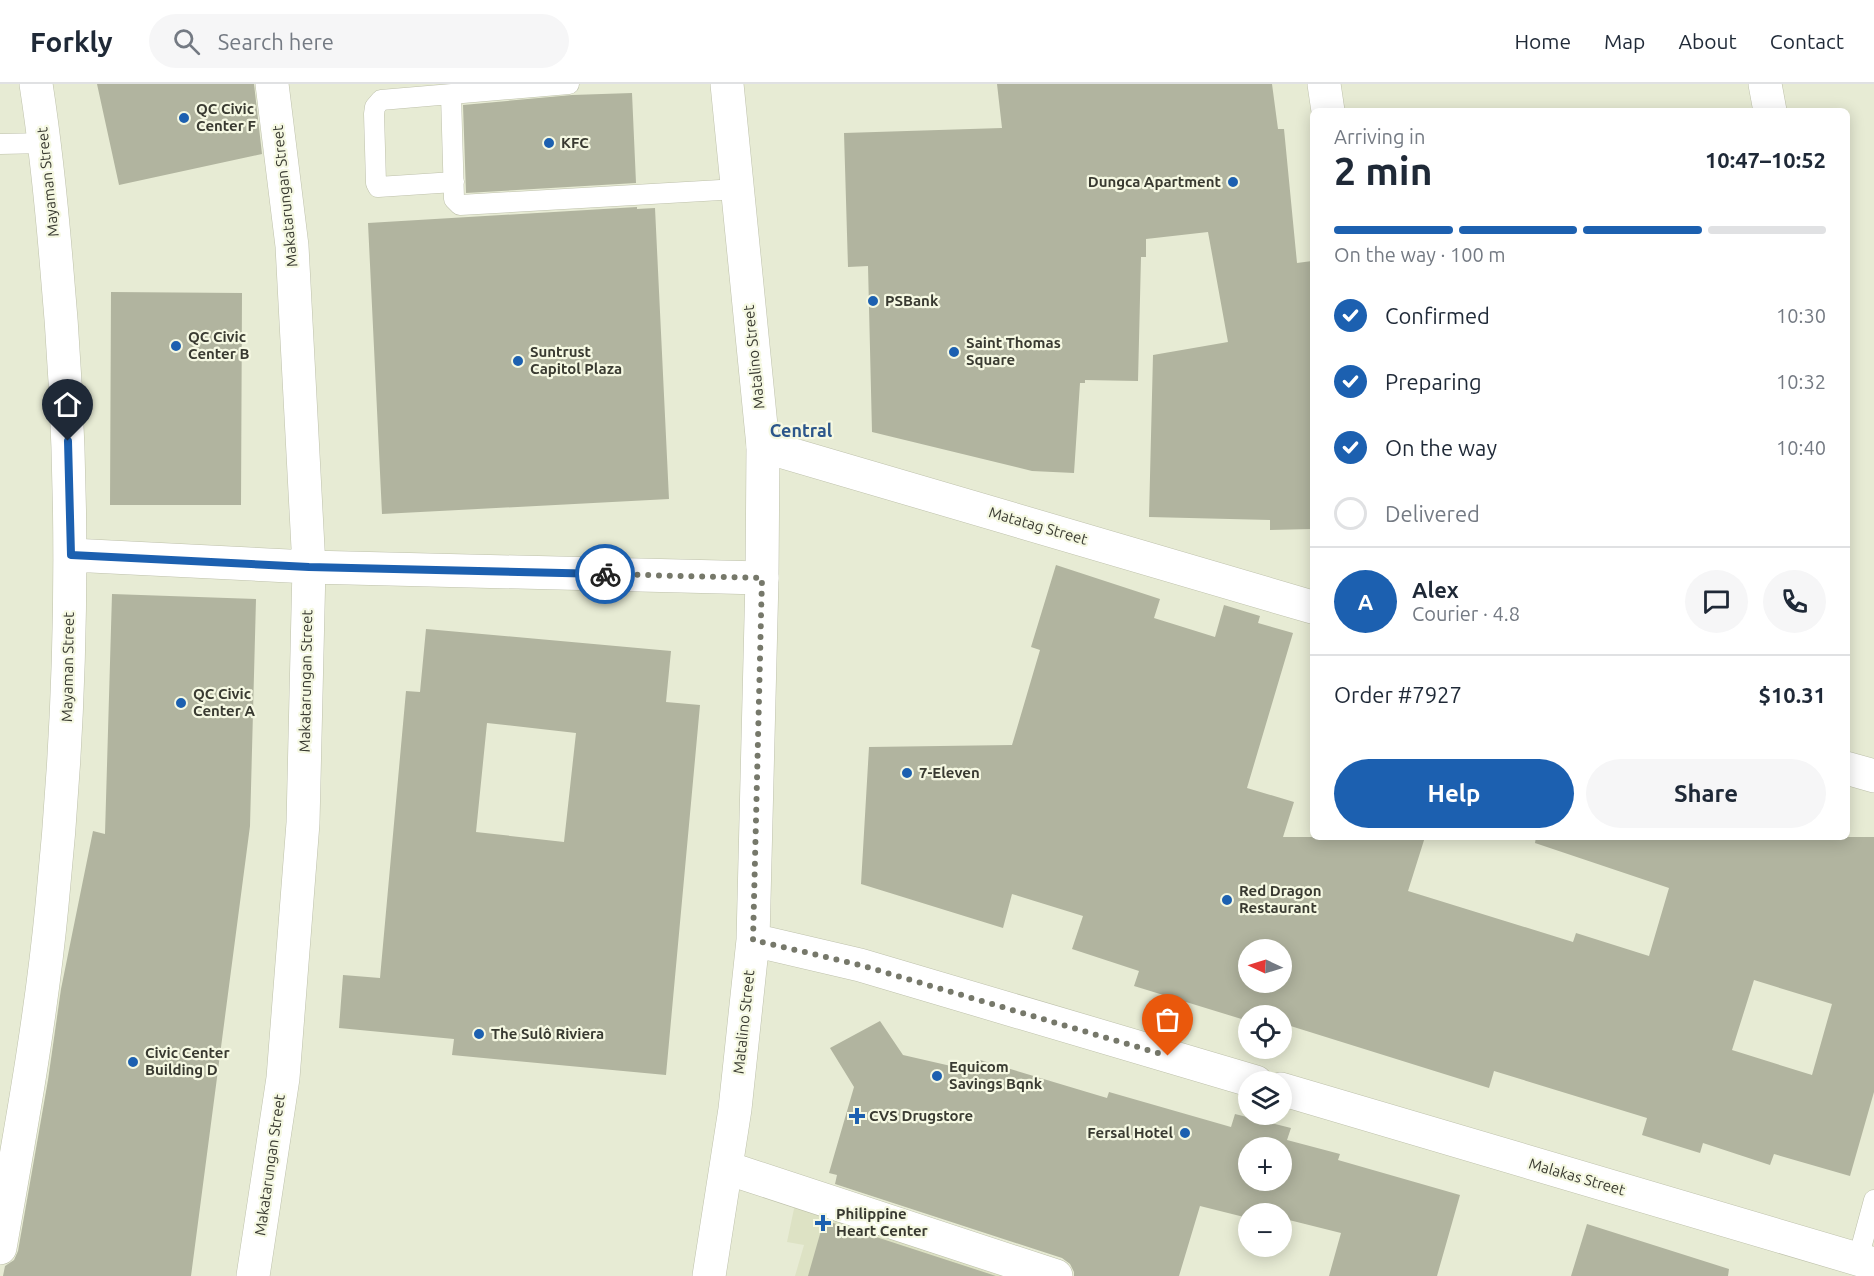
<!DOCTYPE html>
<meta charset="utf-8">
<style>
:root{--surface:#fff;--page:#f6f6f7;--text:#1f2937;--muted:#747a83;--line:#e0e1e3;--accent:#1c60b0}
body{margin:0;font-family:Ubuntu,sans-serif;background:var(--page);color:var(--text);height:100vh;display:flex;flex-direction:column;font-size:22px;white-space:nowrap}
*{box-sizing:border-box;margin:0}
p{font-size:20px;color:var(--muted)}
.icon{flex:none;width:33px;height:33px;fill:none;stroke:currentColor;stroke-width:2;stroke-linecap:round;stroke-linejoin:round}
.map{position:relative;flex:1;overflow:hidden}
.sheet{position:absolute;left:1310px;top:24px;width:540px;height:732px;display:flex;flex-direction:column;background:var(--surface);border-radius:9px;box-shadow:0 3px 15px #0003}
.sheet>*{flex:none}
.needle{width:39px;rotate:274deg}
.controls{position:absolute;left:1238px;top:855px;display:grid;gap:12px}
.controls a{display:grid;place-items:center;width:54px;height:54px;border-radius:50%;background:var(--surface);box-shadow:0 3px 15px #0003;font-size:30px}
.pin{position:absolute;display:grid;place-items:center;width:51px;height:51px;color:#fff;margin:-62px -26px;border-radius:50% 50% 50% 0;rotate:-45deg;box-shadow:0 0 6px #0007}
.pin .icon{rotate:45deg}
.courier{position:absolute;display:grid;place-items:center;width:60px;height:60px;margin:-30px;border:4px solid #1c60b0;border-radius:50%;background:#fff;color:#222;box-shadow:0 2px 8px #0007}
.head em{font-style:normal;font-weight:700}
.head div{display:flex;flex-direction:column-reverse}
.head{display:flex;align-items:center;justify-content:space-between;height:102px;padding:0 24px}
h1{font-size:39px;font-weight:700;line-height:45px}
.bar{display:grid;grid-template-columns:repeat(4,1fr);gap:9px 6px;align-content:center;height:72px;padding:0 24px}
.bar i{height:8px;border-radius:4px;background:var(--line)}
.bar .on{background:var(--accent)}
.bar p{grid-column:span 4}
.line{display:flex;align-items:center;gap:15px;padding:0 24px;border-top:2px solid var(--line)}
.line div{flex:1}
.round{display:grid;place-items:center;flex:none;width:63px;height:63px;border-radius:32px;background:var(--page)}
ol{padding:0 24px;list-style:none}
li{display:flex;align-items:center;gap:18px;height:66px}
li p{margin-inline-start:auto}
li .icon{padding:6px;border-radius:50%;background:var(--accent);color:#fff;stroke-width:4}
li:last-child{color:var(--muted)}
li i{width:33px;height:33px;border:3px solid var(--line);border-radius:50%}
.cta{display:flex;gap:12px;margin-top:auto;padding:12px 24px}
.cta a{flex:1;height:69px;border-radius:36px;background:var(--accent);color:#fff;font-size:24px;font-weight:700;line-height:69px;text-align:center}
.cta a+a{background:var(--page);color:var(--text)}
header{display:flex;align-items:center;gap:36px;box-sizing:border-box;height:84px;padding:0 30px;background:var(--surface);border-bottom:2px solid var(--line)}
header strong{font-size:28px}
nav{display:flex;gap:33px;margin-inline-start:auto;font-size:21px}
.search{width:420px;height:54px;background:var(--page);display:flex;align-items:center;gap:15px;box-sizing:border-box;padding:0 21px;border-radius:33px;color:var(--muted);font-size:22px}
.map>svg:first-child{display:block}
</style>
<header>
<strong>Forkly</strong>
<div class="search"><svg class="icon" aria-label="search" viewBox="0 0 24 24"><circle cx="10" cy="10" r="6"/><path d="M15 15l6 6"/></svg>Search here</div>
<nav><a>Home</a><a>Map</a><a>About</a><a>Contact</a></nav>
</header>
<div class="map">
<svg width="1874" height="1192" viewBox="0 0 1874 1192">
<rect width="100%" height="100%" fill="#e7ebd4"/>
<!-- built -->
<path fill="#dde2c4" d="M 795,1120 L 1020,1192 L 795,1192 L 804,1161 L 787,1158 Z"/>
<!-- building -->
<path fill="#b1b49f" fill-rule="evenodd" d="M 97,0 L 254,0 L 262,70 L 119,101 Z
M 997,0 L 1272,0 L 1278,45 L 1284,45 L 1297,179 L 1312,177 L 1312,445 L 1270,446 L 1270,436 L 1149,433 L 1153,271 L 1228,258 L 1208,148 L 1146,155 L 1146,173 L 1141,173 L 1138,297 L 1085,296 L 1085,299 L 1080,299 L 1074,389 L 1032,387 L 872,348 L 868,182 L 848,183 L 844,49 L 1002,44 Z
M 632,9 L 636,99 L 466,109 L 463,21 L 572,11 Z
M 637,123 L 637,125 L 655,124 L 669,415 L 382,430 L 368,139 Z
M 111,208 L 242,209 L 241,421 L 110,421 Z
M 1056,481 L 1160,515 L 1154,534 L 1215,553 L 1224,521 L 1260,532 L 1258,539 L 1293,549 L 1247,704 L 1294,718 L 1283,753 L 1425,753 L 1408,807 L 1573,858 L 1576,849 L 1649,872 L 1669,804 L 1535,759 L 1536,753 L 1874,753 L 1874,1008 L 1850,1092 L 1774,1070 L 1770,1081 L 1703,1059 L 1700,1069 L 1642,1051 L 1647,1034 L 1494,987 L 1489,1004 L 1281,939 L 1281,932 L 1257,932 L 1248,929 L 1248,937 L 1134,902 L 1139,887 L 1072,865 L 1083,832 L 1012,810 L 1003,844 L 861,800 L 869,663 L 1012,661 L 1040,566 L 1031,563 ZM 1248,866 L 1281,866 L 1281,898 L 1248,898 ZM 1754,896 L 1832,920 L 1812,991 L 1732,966 Z
M 112,510 L 256,515 L 250,742 L 191,1192 L 3,1192 L 5,1182 L 14,1176 L 18,1167 L 48,996 L 61,905 L 93,747 L 105,750 Z
M 426,545 L 671,567 L 666,618 L 700,621 L 666,991 L 452,971 L 454,955 L 339,944 L 343,891 L 380,894 L 406,607 L 420,608 ZM 487,639 L 576,649 L 564,758 L 476,748 Z
M 880,937 L 903,971 L 977,988 L 980,976 L 1107,1014 L 1109,1008 L 1231,1043 L 1235,1030 L 1291,1044 L 1287,1056 L 1340,1070 L 1338,1076 L 1460,1111 L 1437,1192 L 1329,1192 L 1341,1149 L 1281,1134 L 1281,1130 L 1248,1130 L 1248,1134 L 1200,1122 L 1179,1192 L 1074,1192 L 1074,1188 L 1070,1180 L 1062,1174 L 835,1100 L 837,1091 L 829,1089 L 854,1003 L 830,964 ZM 1248,1064 L 1281,1064 L 1281,1096 L 1248,1096 Z
M 824,1136 L 996,1192 L 808,1192 Z
M 1587,1140 L 1729,1185 L 1728,1192 L 1571,1192 Z"/>
<g fill="none" stroke-linecap="round" stroke-linejoin="round">
<defs>
<path id="lane" d="M 451,11 L 454,115 L 460,121 L 738,105
M 0,60 L 45,59
M 454,98 L 378,103 L 376,99 L 374,30 L 375,23 L 381,16 L 569,0
M 1858,1175 L 1874,1116"/>
<path id="street" d="M 1324,0 L 1328,27
M 1765,0 L 1770,27
M 763,362 L 1312,523
M 71,471 L 309,483 L 762,494
M 1846,684 L 1874,692
M 727,1084 L 1056,1192
M 0,1164 C 20,1050 41,936 52,821 C 74,606 76,390 56,175 C 51,116 45,58 36,0
M 253,1192 L 283,994 L 303,739 L 309,483 L 292,162 L 272,0"/>
<path id="secondary" d="M 753,856 L 860,881 L 1256,998
M 1281,1005 L 1874,1180
M 709,1192 L 735,1025 L 753,856 L 762,494 L 763,362 L 727,0"/>
</defs>
<!-- lane casing -->
<use href="#lane" stroke="#bec1ab" stroke-width="21"/>
<!-- street casing -->
<use href="#street" stroke="#bec1ab" stroke-width="34"/>
<!-- secondary casing -->
<use href="#secondary" stroke="#bec1ab" stroke-width="34"/>
<!-- lane -->
<use href="#lane" stroke="#fff" stroke-width="20"/>
<!-- street -->
<use href="#street" stroke="#fff" stroke-width="33"/>
<!-- secondary -->
<use href="#secondary" stroke="#fff" stroke-width="33"/>
</g>
<g fill="none" stroke-linecap="round" stroke-linejoin="round">
<!-- done -->
<path stroke="#76786a" stroke-width="6" stroke-dasharray="0 10.8" d="M 605,490 L 762,494 L 753,856 L 860,881 L 1168,972"/>
<!-- route -->
<path stroke="#1c60b0" stroke-width="8" d="M 68,357 L 71,471 L 309,483 L 605,490"/>
</g>
<!-- markers -->
<g fill="#1c60b0" stroke="#f5f8e2" stroke-width="2">
<circle cx="184" cy="34" r="6"/>
<circle cx="549" cy="59" r="6"/>
<circle cx="1233" cy="98" r="6"/>
<circle cx="873" cy="217" r="6"/>
<circle cx="176" cy="262" r="6"/>
<circle cx="954" cy="268" r="6"/>
<circle cx="518" cy="277" r="6"/>
<circle cx="181" cy="619" r="6"/>
<circle cx="907" cy="689" r="6"/>
<circle cx="1227" cy="816" r="6"/>
<circle cx="479" cy="950" r="6"/>
<circle cx="133" cy="978" r="6"/>
<circle cx="937" cy="992" r="6"/>
<path d="M854 1023h6v6h6v6h-6v6h-6v-6h-6v-6h6z"/>
<circle cx="1185" cy="1049" r="6"/>
<path d="M820 1130h6v6h6v6h-6v6h-6v-6h-6v-6h6z"/>
</g>
<g text-anchor="middle" stroke-width="4.5" stroke-linejoin="round" paint-order="stroke">
<!-- poi labels -->
<g font-size="15" font-weight="bold" fill="#393a31" stroke="#f5f8e2" text-anchor="start">
<text x="196" y="30">QC Civic<tspan x="196" dy="17">Center F</tspan></text>
<text x="561" y="64">KFC</text>
<text x="1221" y="103" text-anchor="end">Dungca Apartment</text>
<text x="885" y="222">PSBank</text>
<text x="188" y="258">QC Civic<tspan x="188" dy="17">Center B</tspan></text>
<text x="966" y="264">Saint Thomas<tspan x="966" dy="17">Square</tspan></text>
<text x="530" y="273">Suntrust<tspan x="530" dy="17">Capitol Plaza</tspan></text>
<text x="193" y="615">QC Civic<tspan x="193" dy="17">Center A</tspan></text>
<text x="919" y="694">7-Eleven</text>
<text x="1239" y="812">Red Dragon<tspan x="1239" dy="17">Restaurant</tspan></text>
<text x="491" y="955">The Sulô Riviera</text>
<text x="145" y="974">Civic Center<tspan x="145" dy="17">Building D</tspan></text>
<text x="949" y="988">Equicom<tspan x="949" dy="17">Savings Bqnk</tspan></text>
<text x="869" y="1037">CVS Drugstore</text>
<text x="1173" y="1054" text-anchor="end">Fersal Hotel</text>
<text x="836" y="1135">Philippine<tspan x="836" dy="17">Heart Center</tspan></text>
</g>
<!-- street labels -->
<g font-size="15" fill="#393a31" stroke="#f5f8e2">
<text transform="translate(48 98) rotate(-96)" y="5">Mayaman Street</text>
<text transform="translate(285 112) rotate(-96)" y="5">Makatarungan Street</text>
<text transform="translate(754 273) rotate(-96)" y="5">Matalino Street</text>
<text transform="translate(1038 442) rotate(16)" y="5">Matatag Street</text>
<text transform="translate(68 583) rotate(-89)" y="5">Mayaman Street</text>
<text transform="translate(306 597) rotate(-89)" y="5">Makatarungan Street</text>
<text transform="translate(744 938) rotate(-84)" y="5">Matalino Street</text>
<text transform="translate(270 1081) rotate(-82)" y="5">Makatarungan Street</text>
<text transform="translate(1577 1093) rotate(16)" y="5">Malakas Street</text>
</g>
<!-- quarter labels -->
<g font-size="18" font-weight="bold" fill="#2c568b" stroke="#f5f8e2">
<text x="801" y="353">Central</text>
</g>
</g>
</svg>
<div class="controls">
<a><svg class="needle" viewBox="-14 -14 28 28"><path d="M0-13l5 13h-10z" fill="#e53935"/><path d="M0 13l5-13h-10z" fill="#747a83"/></svg></a>
<a><svg class="icon" aria-label="locate" viewBox="0 0 24 24"><circle cx="12" cy="12" r="6"/><path d="M12 2v4M12 18v4M2 12h4M18 12h4"/></svg></a>
<a><svg class="icon" aria-label="layers" viewBox="0 0 24 24"><path d="M12 4l9 5-9 5-9-5zM3 14l9 5 9-5"/></svg></a>
<a>+</a>
<a>−</a>
</div>
<div class="pin" style="left:1168px;top:972px;background:#ea580c"><svg class="icon" aria-label="bag" viewBox="0 0 24 24"><path d="M5 8h14l-1 12H6zM9 8a3 3 0 0 1 6 0"/></svg></div>
<div class="pin" style="left:68px;top:357px;background:#1f2937"><svg class="icon" aria-label="home" viewBox="0 0 24 24"><path d="M3 11l9-7 9 7M6 9v11h12V9"/></svg></div>
<div class="courier" style="left:605px;top:490px"><svg class="icon" aria-label="bike" viewBox="0 0 24 24"><circle cx="6" cy="16" r="4"/><circle cx="18" cy="16" r="4"/><path d="M6 16l4-8h5l3 8M10 8l3 8H6M13 5h3"/></svg></div>
<section class="sheet">
<div class="head"><div><h1>2 min</h1><p>Arriving in</p></div><em>10:47–10:52</em></div>
<div class="bar"><i class="on"></i><i class="on"></i><i class="on"></i><i></i><p>On the way · 100 m</p></div>
<ol>
<li><svg class="icon" aria-label="check" viewBox="0 0 24 24"><path d="M5 12l5 5 9-10"/></svg>Confirmed<p>10:30</p></li>
<li><svg class="icon" aria-label="check" viewBox="0 0 24 24"><path d="M5 12l5 5 9-10"/></svg>Preparing<p>10:32</p></li>
<li><svg class="icon" aria-label="check" viewBox="0 0 24 24"><path d="M5 12l5 5 9-10"/></svg>On the way<p>10:40</p></li>
<li><i></i>Delivered</li>
</ol>
<div class="line" style="height:108px"><b class="round" style="background:var(--accent);color:#fff">A</b><div><b>Alex</b><p>Courier · 4.8</p></div><a class="round"><svg class="icon" aria-label="chat" viewBox="0 0 24 24"><path d="M4 5h16v11H9l-5 4z"/></svg></a><a class="round"><svg class="icon" aria-label="phone" viewBox="0 0 24 24"><path d="M5 4h4l2 5-3 2q2 4 5 5l2-3 5 2v4C11 20 4 13 5 4z"/></svg></a></div>
<div class="line" style="height:78px"><div>Order #7927</div><b>$10.31</b></div>
<div class="cta"><a>Help</a><a>Share</a></div>
</section>
</div>
